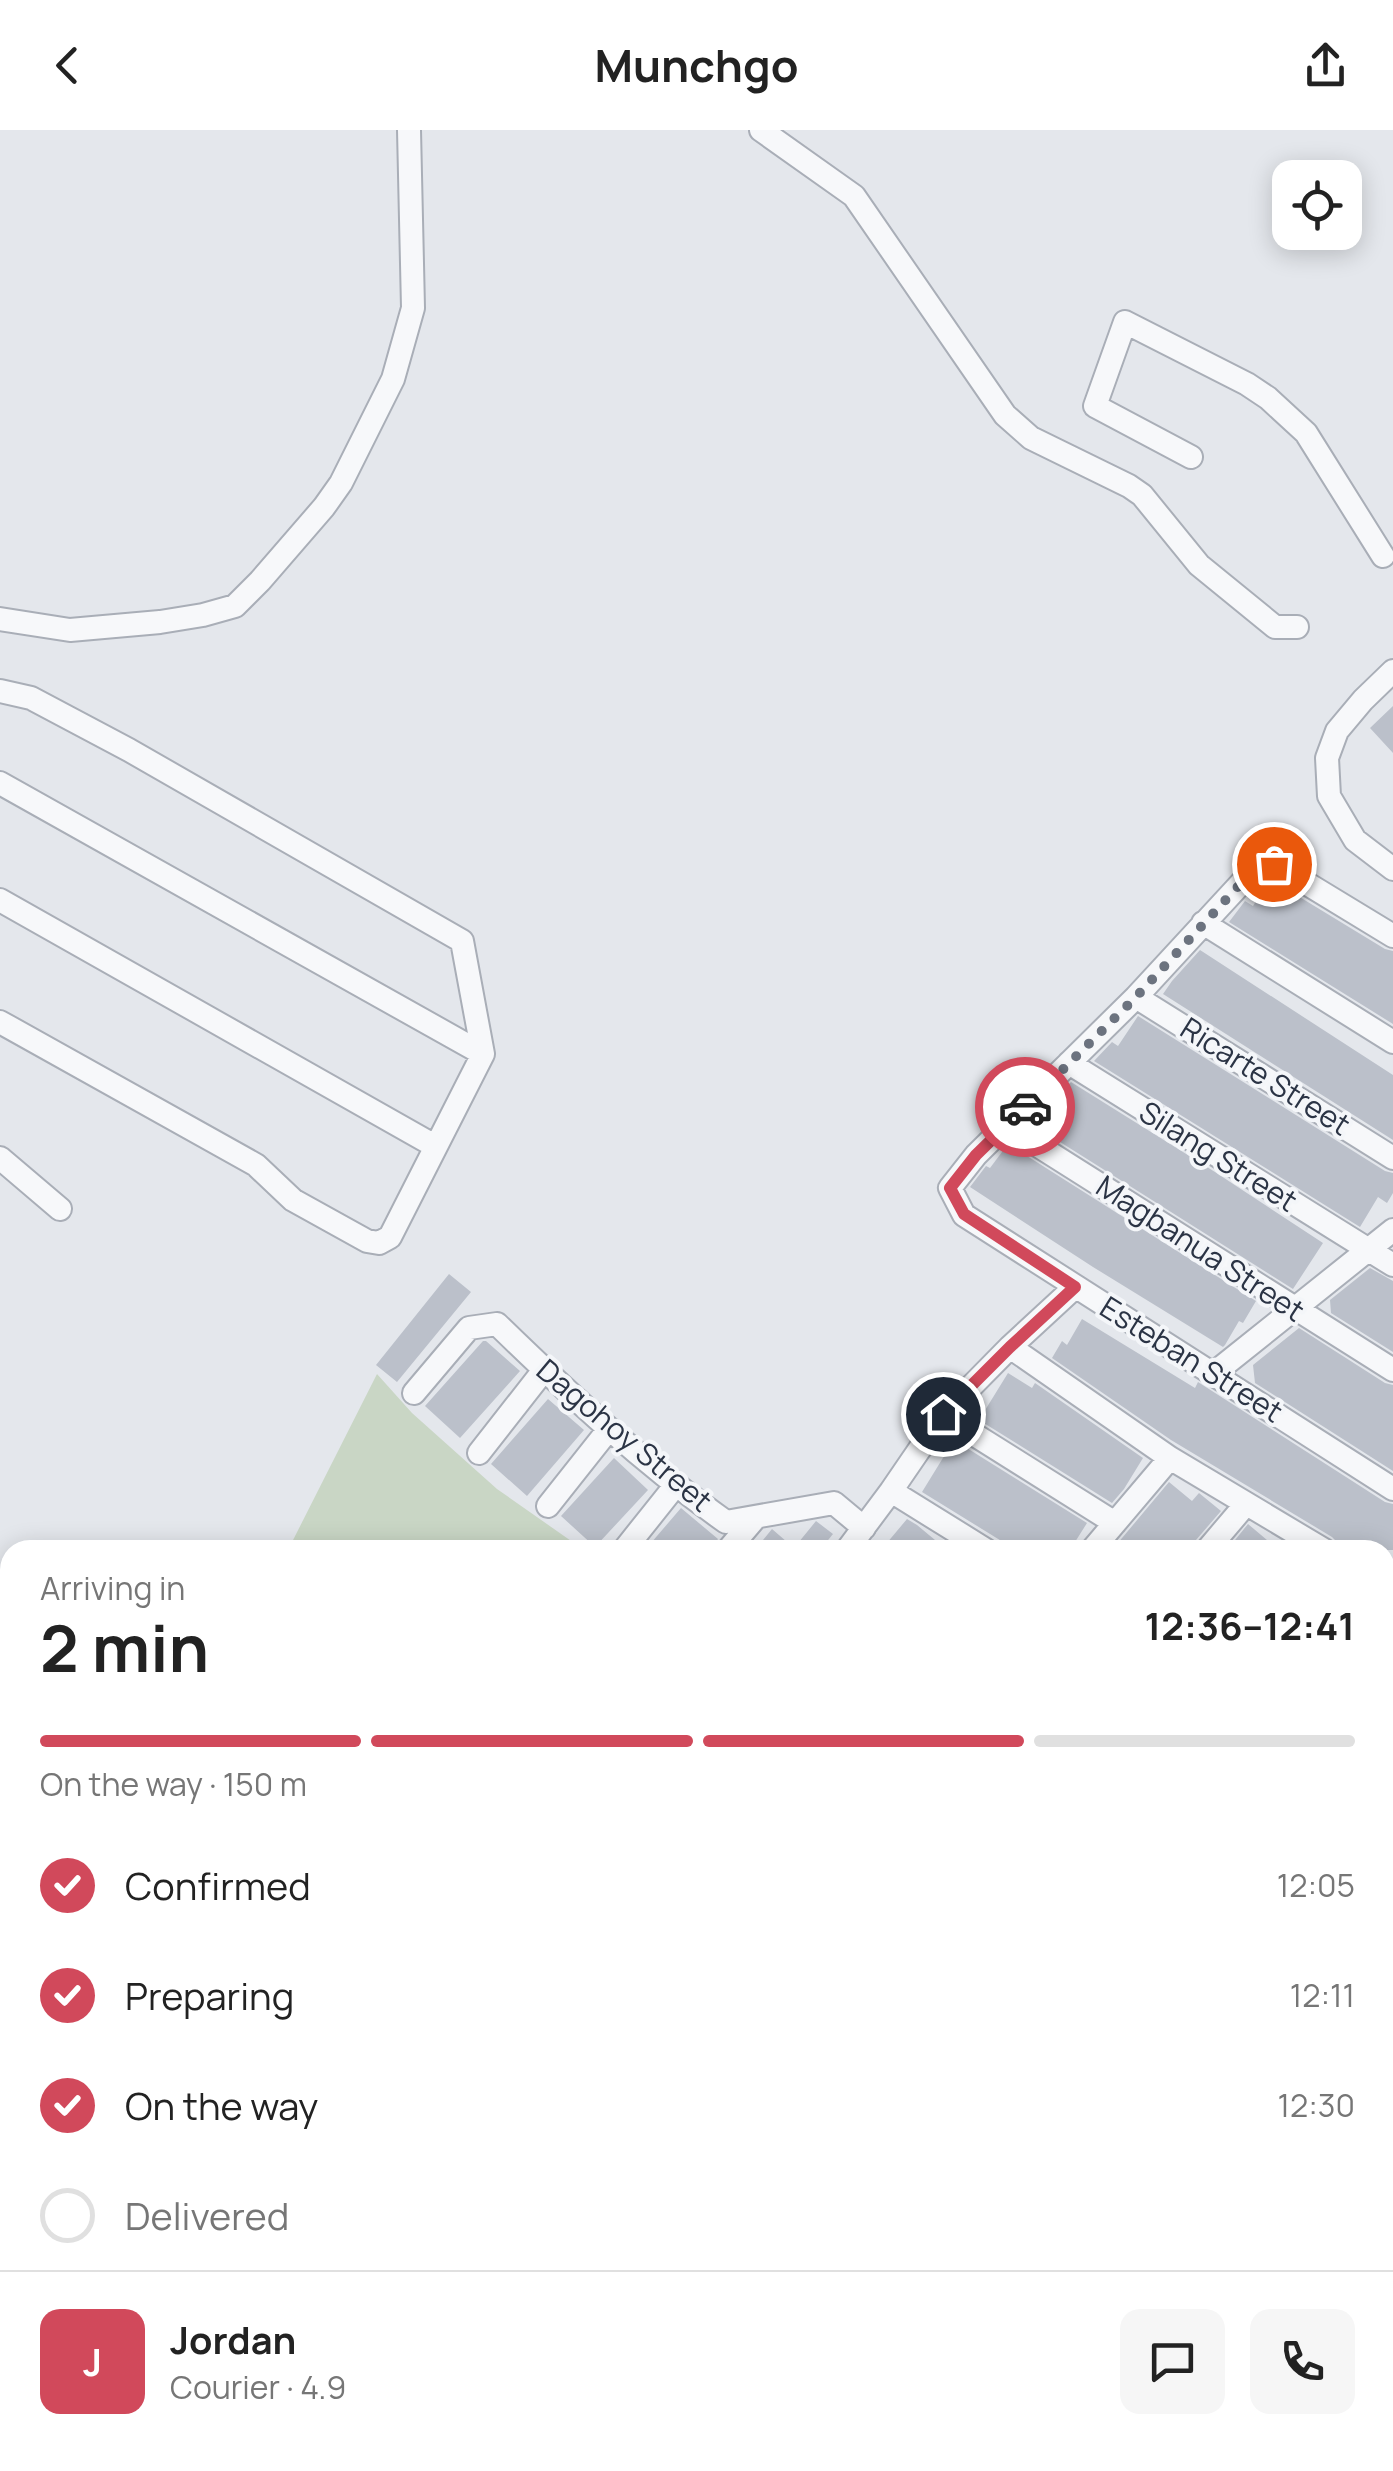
<!DOCTYPE html>
<meta charset="utf-8">
<style>
:root{--surface:#fff;--page:#f6f6f6;--text:#222;--muted:#767676;--line:#e0e0e0;--accent:#d1495b}
body{margin:0;font-family:Manrope,sans-serif;background:var(--page);color:var(--text);height:100vh;display:flex;flex-direction:column;font-size:38px;white-space:nowrap}
*{box-sizing:border-box;margin:0}
p{font-size:32px;color:var(--muted)}
.icon{flex:none;width:55px;height:55px;fill:none;stroke:currentColor;stroke-width:2;stroke-linecap:round;stroke-linejoin:round}
.map{position:relative;flex:1;overflow:hidden}
.details{position:absolute;left:0px;top:1410px;width:1395px;height:932px;display:flex;flex-direction:column;background:var(--surface);border-radius:30px 30px 0 0;box-shadow:0 5px 25px #0003}
.details>*{flex:none}
.controls{position:absolute;left:1272px;top:30px;display:grid;gap:20px}
.controls a{display:grid;place-items:center;width:90px;height:90px;border-radius:20px;background:var(--surface);box-shadow:0 5px 25px #0003;font-size:50px}
.pin{position:absolute;display:grid;place-items:center;width:85px;height:85px;color:#fff;margin:-42px;border:5px solid #fff;border-radius:50%;box-shadow:0 2px 10px #0007}
.courier{position:absolute;display:grid;place-items:center;width:100px;height:100px;margin:-50px;border:8px solid #d1495b;border-radius:50%;background:#fff;color:#222;box-shadow:0 2px 12px #0007}
.overview em{font-style:normal;font-weight:700}
.overview div{display:flex;flex-direction:column-reverse}
.overview{display:flex;align-items:center;justify-content:space-between;height:170px;padding:0 40px}
h1{font-size:65px;font-weight:700;line-height:75px}
.bar{display:grid;grid-template-columns:repeat(4,1fr);gap:15px 10px;align-content:center;height:120px;padding:0 40px}
.bar i{height:12px;border-radius:8px;background:var(--line)}
.bar .selected{background:var(--accent)}
.bar p{grid-column:span 4}
.line{display:flex;align-items:center;gap:25px;padding:0 40px;border-top:2px solid var(--line)}
.line div{flex:1}
.round{display:grid;place-items:center;flex:none;width:105px;height:105px;border-radius:20px;background:var(--page)}
ol{padding:0 40px;list-style:none}
li{display:flex;align-items:center;gap:30px;height:110px}
li p{margin-inline-start:auto}
li .icon{padding:10px;border-radius:50%;background:var(--accent);color:#fff;stroke-width:4}
li:last-child{color:var(--muted)}
li i{width:55px;height:55px;border:5px solid var(--line);border-radius:50%}
header{display:flex;justify-content:space-between;align-items:center;height:130px;padding:0 40px;background:var(--surface);font-size:45px;font-weight:700}
.map>svg:first-child{display:block}
</style>
<header><svg class="icon" aria-label="back" viewBox="0 0 24 24"><path d="M15 5l-7 7 7 7"/></svg>Munchgo<svg class="icon" aria-label="share" viewBox="0 0 24 24"><path d="M12 15V3M7 8l5-5 5 5M5 13v7h14v-7"/></svg></header>
<div class="map">
<svg width="1393" height="2341" viewBox="0 0 1393 2341">
<rect width="100%" height="100%" fill="#e4e7ec"/>
<!-- green -->
<path fill="#c9d6c5" d="M 377,1244 L 412,1283 L 497,1359 L 584,1420 L 288,1420 Z
M 1393,2193 L 1393,2341 L 1343,2341 L 1338,2333 L 1385,2332 L 1385,2197 Z
M 1230,2332 L 1303,2333 L 1308,2341 L 1224,2341 Z"/>
<!-- building -->
<path fill="#bbc0ca" d="M 1393,576 L 1393,623 L 1370,598 Z
M 1270,749 L 1385,819 L 1393,821 L 1393,894 L 1229,792 L 1245,771 L 1253,776 Z
M 1200,820 L 1393,945 L 1393,1010 L 1163,864 L 1172,851 Z
M 1138,886 L 1385,1041 L 1393,1043 L 1393,1063 L 1387,1073 L 1378,1067 L 1360,1097 L 1094,931 L 1112,912 L 1118,916 Z
M 1071,952 L 1215,1042 L 1323,1113 L 1293,1159 L 1030,993 Z
M 1008,1014 L 1256,1171 L 1243,1193 L 1239,1191 L 1225,1215 L 1223,1217 L 1093,1137 L 970,1057 L 986,1036 L 990,1038 Z
M 1370,1138 L 1393,1151 L 1393,1222 L 1331,1183 L 1330,1170 Z
M 449,1144 L 471,1162 L 397,1252 L 376,1235 Z
M 1082,1189 L 1195,1258 L 1198,1252 L 1385,1372 L 1393,1374 L 1393,1420 L 1345,1420 L 1332,1407 L 1171,1310 L 1052,1228 L 1062,1211 L 1067,1215 Z
M 1299,1198 L 1385,1253 L 1393,1255 L 1393,1341 L 1255,1253 L 1253,1235 Z
M 483,1211 L 486,1211 L 520,1241 L 460,1308 L 425,1276 Z
M 1008,1243 L 1032,1258 L 1035,1253 L 1143,1328 L 1124,1359 L 1112,1373 L 979,1290 Z
M 548,1269 L 584,1300 L 527,1366 L 491,1334 Z
M 954,1310 L 1087,1393 L 1070,1420 L 1016,1420 L 922,1362 Z
M 614,1328 L 648,1360 L 595,1417 L 561,1386 Z
M 1169,1352 L 1192,1371 L 1199,1363 L 1221,1381 L 1196,1410 L 1192,1420 L 1112,1420 Z
M 681,1378 L 718,1409 L 716,1412 L 709,1420 L 645,1420 Z
M 907,1389 L 917,1395 L 947,1420 L 881,1420 Z
M 816,1391 L 833,1404 L 820,1420 L 755,1420 L 772,1399 L 794,1418 Z
M 1248,1394 L 1279,1420 L 1227,1420 Z"/>
<g fill="none" stroke-linecap="round" stroke-linejoin="round">
<defs>
<path id="minor" d="M 761,0 L 854,66 L 1005,285 L 1031,308 L 1129,356 L 1142,365 L 1199,435 L 1275,497 L 1297,497
M 1191,327 L 1095,276 L 1125,192 L 1247,254 L 1268,268 L 1306,303 L 1383,426
M 0,489 L 70,500 L 160,492 L 203,485 L 235,476 L 260,451 L 324,377 L 341,353 L 393,249 L 413,178 L 409,0
M 1393,541 L 1363,570 L 1337,601 L 1327,628 L 1329,666 L 1355,710 L 1393,739
M 0,561 L 31,568 L 129,620 L 462,811 L 483,924 L 390,1107 L 379,1113 L 367,1111 L 293,1070 L 256,1035 L 0,892
M 0,653 L 483,924
M 0,770 L 435,1016
M 1203,793 L 1393,912
M 1393,806 L 1273,733 L 1265,732 L 1257,736 L 1136,867 L 976,1025 L 950,1058 L 964,1085 L 1393,1359
M 1136,867 L 1393,1028
M 1069,933 L 1393,1135
M 1007,996 L 1393,1240
M 0,1028 L 60,1079
M 1010,1217 L 1170,1328 L 1324,1420
M 1213,1244 L 1393,1100
M 414,1263 L 469,1198 L 497,1194 C 570,1265 643,1333 726,1392 L 834,1373 L 864,1398
M 943,1285 L 1115,1393
M 479,1323 L 544,1240
M 891,1361 L 986,1420
M 548,1376 L 609,1299
M 624,1420 L 675,1356
M 728,1420 L 756,1387
M 847,1420 L 891,1361 L 943,1285 L 1010,1217 L 1075,1157
M 1092,1420 L 1170,1328
M 1207,1420 L 1246,1374
M 1385,1460 L 1393,1465
M 1385,1494 L 1393,1484
M 1385,1638 L 1393,1629
M 1385,1678 L 1393,1684
M 1385,1795 L 1393,1802
M 1385,1911 L 1393,1917
M 0,1999 L 10,2008
M 1385,2017 L 1393,2006
M 1385,2037 L 1393,2044
M 1385,2161 L 1393,2158
M 390,2332 L 393,2341
M 1319,2332 L 1324,2341
M 162,2341 L 171,2332
M 1071,2341 L 1076,2332
M 1190,2341 L 1195,2332"/>
<path id="highway" d="M 0,2253 L 10,2263
M 79,2332 L 88,2341"/>
</defs>
<!-- minor casing -->
<use href="#minor" stroke="#a9aeb7" stroke-width="26"/>
<!-- highway casing -->
<use href="#highway" stroke="#8b94a3" stroke-width="39"/>
<!-- path -->
<path stroke="#c2c5cb" stroke-width="4" stroke-dasharray="8 8" stroke-linecap="butt" d="M 0,1743 L 10,1726"/>
<!-- minor -->
<use href="#minor" stroke="#f7f8fa" stroke-width="22"/>
<!-- highway -->
<use href="#highway" stroke="#fff" stroke-width="35"/>
</g>
<g fill="none" stroke-linecap="round" stroke-linejoin="round">
<!-- done -->
<path stroke="#6c737f" stroke-width="10" stroke-dasharray="0 18" d="M 1025,977 L 1136,867 L 1257,736 L 1265,732 L 1274,734"/>
<!-- route -->
<path stroke="#d1495b" stroke-width="12" d="M 943,1284 L 1010,1217 L 1075,1157 L 964,1084 L 950,1058 L 976,1025 L 1025,977"/>
</g>
<g text-anchor="middle" stroke-width="8" stroke-linejoin="round" paint-order="stroke">
<!-- street labels -->
<g font-size="30" fill="#2b3445" stroke="#f4f6f9">
<text transform="translate(1265 947) rotate(32)" y="10">Ricarte Street</text>
<text transform="translate(1218 1027) rotate(32)" y="10">Silang Street</text>
<text transform="translate(1200 1119) rotate(33)" y="10">Magbanua Street</text>
<text transform="translate(1191 1230) rotate(32)" y="10">Esteban Street</text>
<text transform="translate(624 1306) rotate(40)" y="10">Dagohoy Street</text>
</g>
</g>
</svg>
<div class="controls">
<a><svg class="icon" aria-label="locate" viewBox="0 0 24 24"><circle cx="12" cy="12" r="6"/><path d="M12 2v4M12 18v4M2 12h4M18 12h4"/></svg></a>
</div>
<div class="pin" style="left:1274px;top:734px;background:#ea580c"><svg class="icon" aria-label="bag" viewBox="0 0 24 24"><path d="M5 8h14l-1 12H6zM9 8a3 3 0 0 1 6 0"/></svg></div>
<div class="pin" style="left:943px;top:1284px;background:#1f2937"><svg class="icon" aria-label="home" viewBox="0 0 24 24"><path d="M3 11l9-7 9 7M6 9v11h12V9"/></svg></div>
<div class="courier" style="left:1025px;top:977px"><svg class="icon" aria-label="car" viewBox="0 0 24 24"><path d="M5 17H2v-5l4-1 3-4h7l3 4 3 1v5h-3M9 17h6M6 11h13"/><circle cx="7" cy="17" r="2"/><circle cx="17" cy="17" r="2"/></svg></div>
<section class="details">
<div class="overview"><div><h1>2 min</h1><p>Arriving in</p></div><em>12:36–12:41</em></div>
<div class="bar"><i class="selected"></i><i class="selected"></i><i class="selected"></i><i></i><p>On the way · 150 m</p></div>
<ol>
<li><svg class="icon" aria-label="check" viewBox="0 0 24 24"><path d="M5 12l5 5 9-10"/></svg>Confirmed<p>12:05</p></li>
<li><svg class="icon" aria-label="check" viewBox="0 0 24 24"><path d="M5 12l5 5 9-10"/></svg>Preparing<p>12:11</p></li>
<li><svg class="icon" aria-label="check" viewBox="0 0 24 24"><path d="M5 12l5 5 9-10"/></svg>On the way<p>12:30</p></li>
<li><i></i>Delivered</li>
</ol>
<div class="line" style="height:180px"><b class="round" style="background:var(--accent);color:#fff">J</b><div><b>Jordan</b><p>Courier · 4.9</p></div><a class="round"><svg class="icon" aria-label="chat" viewBox="0 0 24 24"><path d="M4 5h16v11H9l-5 4z"/></svg></a><a class="round"><svg class="icon" aria-label="phone" viewBox="0 0 24 24"><path d="M5 4h4l2 5-3 2q2 4 5 5l2-3 5 2v4C11 20 4 13 5 4z"/></svg></a></div>
</section>
</div>
